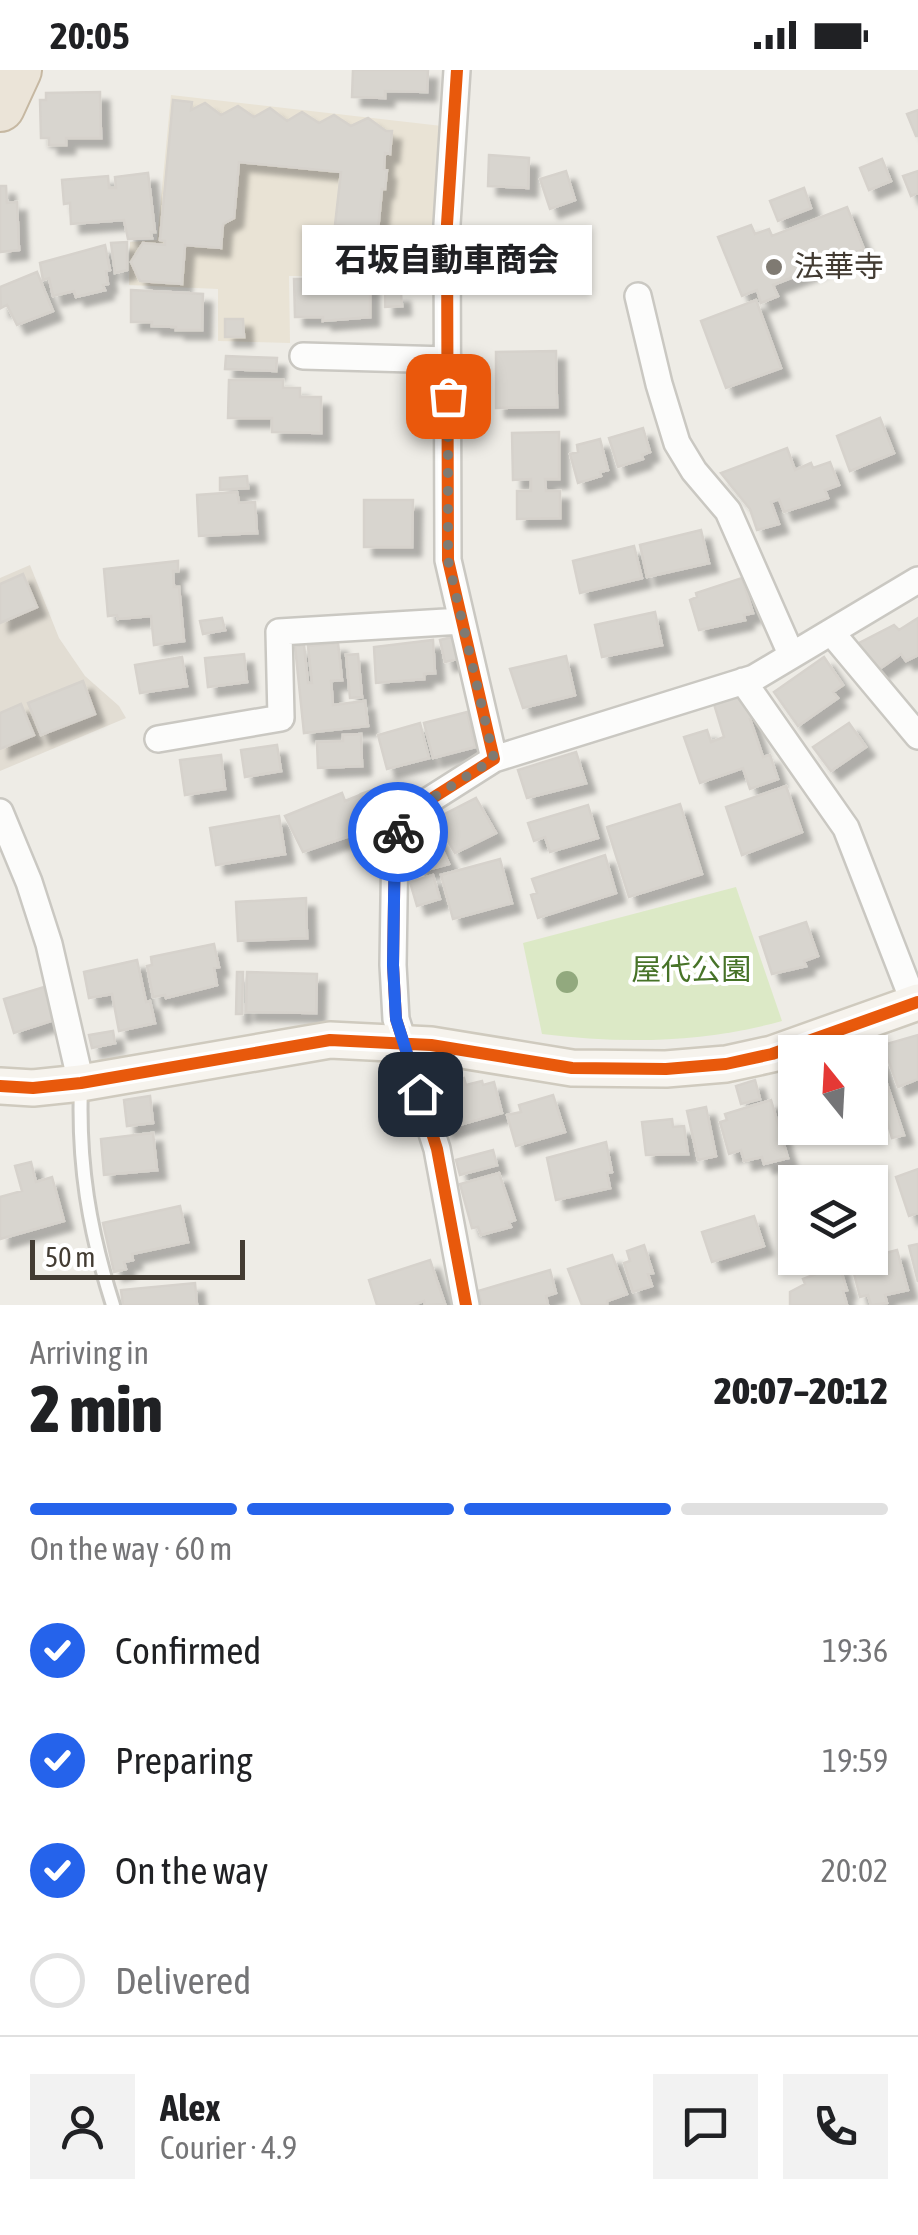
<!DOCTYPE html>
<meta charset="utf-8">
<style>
:root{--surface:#fff;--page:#f2f2f2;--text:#202124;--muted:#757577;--line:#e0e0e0;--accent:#2563eb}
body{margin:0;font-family:"Asap Condensed","Noto Sans JP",sans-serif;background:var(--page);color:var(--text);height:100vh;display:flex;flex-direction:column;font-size:38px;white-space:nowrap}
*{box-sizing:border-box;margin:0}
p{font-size:32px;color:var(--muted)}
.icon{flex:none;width:55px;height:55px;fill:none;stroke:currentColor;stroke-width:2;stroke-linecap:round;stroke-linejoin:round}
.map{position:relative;height:1235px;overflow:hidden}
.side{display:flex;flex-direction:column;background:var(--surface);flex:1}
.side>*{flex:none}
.needle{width:65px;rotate:342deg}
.fabs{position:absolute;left:778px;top:965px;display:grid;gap:20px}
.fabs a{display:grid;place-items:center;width:110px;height:110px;border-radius:0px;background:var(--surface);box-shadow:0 2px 8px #0004;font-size:50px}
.scale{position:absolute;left:30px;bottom:25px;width:215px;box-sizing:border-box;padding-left:10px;border:5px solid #433c33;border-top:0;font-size:28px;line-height:35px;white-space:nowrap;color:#433c33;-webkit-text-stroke:8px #fff;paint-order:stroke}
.pin{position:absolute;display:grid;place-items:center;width:85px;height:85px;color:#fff;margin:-42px;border-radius:20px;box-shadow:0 5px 15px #0006}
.courier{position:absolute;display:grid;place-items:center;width:100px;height:100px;margin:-50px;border:8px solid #2563eb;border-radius:50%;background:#fff;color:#222;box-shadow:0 2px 12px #0007}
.bubble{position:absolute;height:70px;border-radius:0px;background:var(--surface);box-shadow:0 2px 8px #0004;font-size:32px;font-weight:800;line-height:70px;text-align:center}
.summary em{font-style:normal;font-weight:800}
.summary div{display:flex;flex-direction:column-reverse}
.summary{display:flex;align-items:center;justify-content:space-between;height:170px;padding:0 30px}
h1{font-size:65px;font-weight:800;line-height:75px}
.bar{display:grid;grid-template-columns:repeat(4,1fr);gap:15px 10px;align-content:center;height:120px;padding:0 30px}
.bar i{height:12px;border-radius:8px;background:var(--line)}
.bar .on{background:var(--accent)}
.bar p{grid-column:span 4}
.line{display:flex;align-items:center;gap:25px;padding:0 30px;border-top:2px solid var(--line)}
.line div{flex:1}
.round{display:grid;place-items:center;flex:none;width:105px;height:105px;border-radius:0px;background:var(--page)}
ol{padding:0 30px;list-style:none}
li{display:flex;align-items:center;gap:30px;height:110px}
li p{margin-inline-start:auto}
li .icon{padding:10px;border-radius:50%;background:var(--accent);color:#fff;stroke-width:4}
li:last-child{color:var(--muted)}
li i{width:55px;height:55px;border:5px solid var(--line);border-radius:50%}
.status{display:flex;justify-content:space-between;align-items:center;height:70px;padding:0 50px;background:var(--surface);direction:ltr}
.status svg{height:28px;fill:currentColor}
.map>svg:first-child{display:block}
</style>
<div class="status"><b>20:05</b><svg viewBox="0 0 49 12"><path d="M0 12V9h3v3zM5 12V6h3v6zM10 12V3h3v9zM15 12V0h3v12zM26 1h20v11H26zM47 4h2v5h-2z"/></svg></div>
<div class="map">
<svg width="918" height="1235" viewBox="0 0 918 1235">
<defs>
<filter id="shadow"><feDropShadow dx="9" dy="9" stdDeviation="2.5" flood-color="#0004"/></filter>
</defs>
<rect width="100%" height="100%" fill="#eeece6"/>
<!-- residential -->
<path fill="#e2ddd3" d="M 30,495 L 59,568 L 85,606 L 119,636 L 126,648 L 0,701 L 0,508 Z"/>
<!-- education -->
<path fill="#e9e3d5" d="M 171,25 L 442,56 L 436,207 L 289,206 L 290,273 L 218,271 L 218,219 L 129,215 L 130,172 L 157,170 Z"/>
<!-- green -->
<path fill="#dce9c6" d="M 736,817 L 782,951 C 703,973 623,974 542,964 L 523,873 Z"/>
<!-- building -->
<path fill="#d8d5cf" stroke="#d6d2cc" stroke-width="2.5" filter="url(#shadow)" d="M 353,0 L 428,0 L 427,22 L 385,21 L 385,28 L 352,27 Z
M 100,22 L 101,68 L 66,68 L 66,75 L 49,75 L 49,68 L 41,68 L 40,30 L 46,30 L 46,23 Z
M 173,30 L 192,32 L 191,40 L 205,33 L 221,45 L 238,36 L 254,47 L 270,38 L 287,51 L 302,42 L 319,53 L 334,45 L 351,56 L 368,48 L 386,61 L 392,61 L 390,84 L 385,83 L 384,99 L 387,100 L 385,119 L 382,119 L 378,160 L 335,155 L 341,102 L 239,92 L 234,148 L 223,154 L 221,178 L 185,175 L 182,214 L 140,211 L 131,192 L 143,173 L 165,175 L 165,171 L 160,170 Z
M 918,40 L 918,66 L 916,66 L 907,44 Z
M 489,85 L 529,88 L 528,118 L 488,116 Z
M 882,89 L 891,111 L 869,120 L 860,98 Z
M 566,101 L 575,130 L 550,139 L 540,109 Z
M 918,101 L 918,123 L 911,126 L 903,106 Z
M 148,103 L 155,162 L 151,162 L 152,168 L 128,169 L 124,150 L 71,154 L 70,133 L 64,134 L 62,110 L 108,106 L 109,118 L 116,118 L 115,107 Z
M 0,116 L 6,116 L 7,133 L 17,132 L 19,180 L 0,182 Z
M 804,118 L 811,138 L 778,151 L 770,131 Z
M 847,137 L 864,179 L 773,215 L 778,226 L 761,233 L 757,220 L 742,226 L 718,167 L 751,155 L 755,164 L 769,159 L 772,166 Z
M 127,172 L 127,200 L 115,203 L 111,173 Z
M 105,175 L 110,200 L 106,201 L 108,214 L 103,215 L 105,220 L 76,227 L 74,221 L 53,226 L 49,208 L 43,210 L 40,193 Z
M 37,202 L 53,241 L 17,255 L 7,235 L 1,238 L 0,217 Z
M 294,209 L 370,209 L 370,247 L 323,251 L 323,247 L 295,247 Z
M 131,220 L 203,224 L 202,260 L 176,260 L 176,257 L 152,256 L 152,252 L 131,252 Z
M 401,223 L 402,236 L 385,237 L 385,224 Z
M 756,230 L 781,298 L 726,318 L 701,251 Z
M 225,249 L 243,249 L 244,267 L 225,267 Z
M 556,281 L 557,337 L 496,338 L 496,282 Z
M 226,286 L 277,288 L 276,301 L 225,299 Z
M 229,310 L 283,310 L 283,318 L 300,318 L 300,327 L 321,327 L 321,363 L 272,362 L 272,348 L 228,348 Z
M 880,348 L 894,383 L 850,401 L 837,366 Z
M 643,358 L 650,382 L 642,385 L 643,389 L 618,397 L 609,368 Z
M 559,362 L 559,409 L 545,409 L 546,421 L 560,421 L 560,448 L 517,449 L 517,421 L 531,421 L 531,409 L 513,410 L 512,363 Z
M 600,369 L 608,400 L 600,402 L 601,406 L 578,413 L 570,384 L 578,382 L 577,375 Z
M 787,378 L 795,400 L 811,393 L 813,398 L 830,392 L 839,415 L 825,420 L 828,428 L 784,442 L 779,429 L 771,432 L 779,454 L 757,460 L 750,439 L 721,403 Z
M 247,406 L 248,418 L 220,420 L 220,408 Z
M 237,422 L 239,433 L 255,432 L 257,463 L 199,466 L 197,425 Z
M 364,430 L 413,430 L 412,477 L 364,477 Z
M 701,460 L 709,493 L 647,507 L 640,475 Z
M 634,476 L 642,508 L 580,523 L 573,491 Z
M 178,491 L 178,501 L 173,501 L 174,517 L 179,517 L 184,571 L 154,575 L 151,546 L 118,549 L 117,545 L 108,546 L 104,499 Z
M 23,504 L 37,537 L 0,553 L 0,514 Z
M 742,508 L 753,543 L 744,545 L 745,550 L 699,560 L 690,530 L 697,527 L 696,523 Z
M 655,542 L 662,575 L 602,587 L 595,555 Z
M 222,548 L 225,560 L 203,564 L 200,551 Z
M 918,548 L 918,585 L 906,591 L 901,584 L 875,602 L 859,573 L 894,555 L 899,560 Z
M 452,567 L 457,589 L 445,592 L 440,570 Z
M 433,570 L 435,603 L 424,604 L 424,609 L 376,613 L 374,577 Z
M 338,573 L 342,610 L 331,611 L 333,635 L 365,631 L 368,656 L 304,663 L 295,576 L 304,575 L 308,613 L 312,613 L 308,576 Z
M 244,584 L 247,612 L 208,617 L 205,588 Z
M 358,584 L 362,627 L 350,628 L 346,585 Z
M 566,586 L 575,625 L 523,638 L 510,599 Z
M 182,587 L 187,616 L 140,623 L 135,595 Z
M 824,587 L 843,615 L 833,622 L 838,628 L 798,656 L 774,622 Z
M 83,611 L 95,644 L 41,665 L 28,633 Z
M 740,625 L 759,648 L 750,649 L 763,687 L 770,685 L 778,709 L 750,719 L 743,698 L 700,713 L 684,667 L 707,660 L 711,672 L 724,667 L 714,634 Z
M 21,634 L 34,665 L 0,679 L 0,643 Z
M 467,642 L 475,677 L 433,688 L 424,653 Z
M 420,653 L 429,688 L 387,699 L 378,665 Z
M 849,653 L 866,677 L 831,701 L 813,677 Z
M 361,664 L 362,696 L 318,698 L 317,672 L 343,671 L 343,665 Z
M 277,675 L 281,701 L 245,707 L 241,680 Z
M 576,682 L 586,713 L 527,728 L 518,700 Z
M 221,685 L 225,719 L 185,725 L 180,690 Z
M 786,716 L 802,762 L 742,785 L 726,737 Z
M 380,717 L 390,743 L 373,750 L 361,724 Z
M 342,723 L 345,731 L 360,725 L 373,758 L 303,782 L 285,746 Z
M 476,728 L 496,763 L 455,783 L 435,749 Z
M 680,734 L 702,804 L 629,827 L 607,757 Z
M 588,735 L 598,768 L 550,782 L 545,767 L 534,771 L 528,753 Z
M 279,746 L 285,784 L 216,795 L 210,758 Z
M 436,766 L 449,794 L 419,802 L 411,774 Z
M 605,785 L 616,823 L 538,848 L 531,825 L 537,823 L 532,809 Z
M 500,789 L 512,833 L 453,849 L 441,805 Z
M 433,805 L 440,829 L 417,836 L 410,812 Z
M 306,828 L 307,868 L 238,871 L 236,832 Z
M 806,852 L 818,886 L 804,891 L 806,896 L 772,904 L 760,867 Z
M 214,874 L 219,897 L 214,898 L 217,915 L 166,928 L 165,925 L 153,927 L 147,896 L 152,895 L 151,887 Z
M 137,890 L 146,932 L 150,931 L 155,953 L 119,961 L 112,924 L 89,928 L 84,902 Z
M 237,902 L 243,902 L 242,944 L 236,944 Z
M 247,902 L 317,904 L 316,943 L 246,942 Z
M 44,917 L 54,950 L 14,963 L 4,929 Z
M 113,961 L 115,973 L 92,978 L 89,965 Z
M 918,965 L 918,1009 L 898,1017 L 883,975 Z
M 878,987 L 904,1065 L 892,1068 L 884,1040 L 874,1042 L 876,1046 L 870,1048 L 870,990 Z
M 464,1008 L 466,1015 L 482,1011 L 483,1015 L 494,1012 L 502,1043 L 445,1059 L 443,1053 L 440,1054 L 430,1017 Z
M 755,1010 L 760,1029 L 741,1034 L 736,1016 Z
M 553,1025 L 565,1062 L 516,1076 L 507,1045 L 521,1042 L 519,1035 Z
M 150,1026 L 153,1053 L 127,1056 L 124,1030 Z
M 771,1030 L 788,1088 L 764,1094 L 762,1087 L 744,1091 L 741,1080 L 729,1084 L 720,1052 L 727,1050 L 725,1044 Z
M 706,1037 L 716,1086 L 698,1090 L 687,1041 Z
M 672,1049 L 673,1057 L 684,1056 L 688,1084 L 646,1085 L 642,1052 Z
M 153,1063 L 157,1100 L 104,1105 L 101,1069 Z
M 606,1072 L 612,1102 L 607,1103 L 610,1118 L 556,1130 L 547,1088 Z
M 493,1080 L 497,1095 L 460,1105 L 456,1090 Z
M 31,1092 L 36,1112 L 52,1107 L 64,1151 L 0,1169 L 0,1127 L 22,1121 L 15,1096 Z
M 918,1099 L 918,1143 L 909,1146 L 896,1107 Z
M 499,1103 L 515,1150 L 509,1152 L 511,1157 L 481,1165 L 478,1157 L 472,1158 L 460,1114 Z
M 180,1136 L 188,1172 L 132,1184 L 133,1190 L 124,1192 L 126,1199 L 114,1202 L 103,1153 Z
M 754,1146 L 764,1176 L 712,1192 L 702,1162 Z
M 918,1174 L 918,1212 L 909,1176 Z
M 644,1175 L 653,1203 L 648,1204 L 652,1216 L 633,1222 L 624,1193 L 630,1191 L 627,1181 Z
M 897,1180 L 908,1220 L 885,1225 L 887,1233 L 871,1235 L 868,1225 L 860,1227 L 851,1192 Z
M 612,1185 L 627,1224 L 607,1231 L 607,1235 L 582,1235 L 568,1199 Z
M 430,1190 L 445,1234 L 425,1235 L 424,1231 L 413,1235 L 377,1235 L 369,1210 Z
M 839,1195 L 847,1220 L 843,1221 L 847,1235 L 790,1235 L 790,1222 L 805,1214 L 803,1209 Z
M 550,1200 L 556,1223 L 546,1226 L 548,1235 L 482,1235 L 478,1221 Z
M 195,1213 L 197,1235 L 123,1235 L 121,1220 Z"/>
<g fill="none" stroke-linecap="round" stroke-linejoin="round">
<defs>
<path id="lane" d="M 81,1015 C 78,1094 89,1160 113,1235"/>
<path id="street" d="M 457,0 L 447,154 L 448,490 L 494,689 L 409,743 L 395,767 L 393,895 L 396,949 L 437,1079 L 466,1235
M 638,226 L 659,314 L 677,373 L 694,401 L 728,441 L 791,584
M 303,286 L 449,290
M 831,562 L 918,510
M 743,611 L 846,758 L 914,933
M 158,669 L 281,648 L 279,562 L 462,551
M 494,689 L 754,608 L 831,562 L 918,666
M 0,742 L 29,812 L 49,874 L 81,1013"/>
<path id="secondary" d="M 0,1016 L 33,1018 L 81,1013 L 330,970 L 431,975 L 572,998 L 666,999 L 726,994 L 772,984 L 918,932"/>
<path id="highway" d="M 0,37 L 17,0"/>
</defs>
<!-- lane casing -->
<use href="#lane" stroke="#cac8c2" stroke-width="18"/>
<!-- street casing -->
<use href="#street" stroke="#cac8c2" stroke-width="30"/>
<!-- secondary casing -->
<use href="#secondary" stroke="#cfcabe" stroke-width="40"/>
<!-- highway casing -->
<use href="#highway" stroke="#c6b8a2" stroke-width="52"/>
<!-- lane -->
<use href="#lane" stroke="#fcfcfb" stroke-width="12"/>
<!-- street -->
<use href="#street" stroke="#fcfcfb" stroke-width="25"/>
<!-- secondary -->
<use href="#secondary" stroke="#f6f3ed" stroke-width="35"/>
<!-- highway -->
<use href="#highway" stroke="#ebe4d8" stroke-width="48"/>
<defs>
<path id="cycleway" d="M 457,0 L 447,154 L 448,490 L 494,689 L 409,743 L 395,767 L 393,895 L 396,949 L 437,1079 L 466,1235
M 0,1016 L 33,1018 L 81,1013 L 330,970 L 431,975 L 572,998 L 666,999 L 726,994 L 772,984 L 918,932"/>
</defs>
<!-- cycleway casing -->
<use href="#cycleway" stroke="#fff" stroke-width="19"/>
<!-- cycleway -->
<use href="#cycleway" stroke="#e8590c" stroke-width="12"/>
</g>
<!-- trees -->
<circle fill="#92a97e" cx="567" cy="912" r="11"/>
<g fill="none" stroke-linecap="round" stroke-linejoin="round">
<!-- done -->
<path stroke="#7f7a72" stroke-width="10" stroke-dasharray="0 18" d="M 398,762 L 409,743 L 494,689 L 448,490 L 448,326"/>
<!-- route -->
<path stroke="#2563eb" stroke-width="12" d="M 398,762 L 395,767 L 393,895 L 396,949 L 420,1024"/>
</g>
<!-- markers -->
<circle fill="#7f7a72" stroke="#fff" stroke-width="4" cx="774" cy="197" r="10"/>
<g text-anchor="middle" stroke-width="8" stroke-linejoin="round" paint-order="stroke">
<!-- poi labels -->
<g font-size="30" fill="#433c33" stroke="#fff" text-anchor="start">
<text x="794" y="207">法華寺</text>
</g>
<!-- park labels -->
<g font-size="30" fill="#477328" stroke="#fff">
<text x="691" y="910">屋代公園</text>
</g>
</g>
</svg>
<div class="fabs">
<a><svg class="needle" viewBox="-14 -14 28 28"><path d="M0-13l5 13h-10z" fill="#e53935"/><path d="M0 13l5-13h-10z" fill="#757577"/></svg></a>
<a><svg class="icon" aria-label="layers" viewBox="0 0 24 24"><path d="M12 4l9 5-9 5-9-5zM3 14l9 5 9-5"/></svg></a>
</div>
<div class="scale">50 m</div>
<div class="pin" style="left:448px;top:326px;background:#ea580c"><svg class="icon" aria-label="bag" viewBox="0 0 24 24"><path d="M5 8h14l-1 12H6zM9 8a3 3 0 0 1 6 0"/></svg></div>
<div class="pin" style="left:420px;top:1024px;background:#1f2937"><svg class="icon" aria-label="home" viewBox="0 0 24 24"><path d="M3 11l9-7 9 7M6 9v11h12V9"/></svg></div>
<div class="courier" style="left:398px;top:762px"><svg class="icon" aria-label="bike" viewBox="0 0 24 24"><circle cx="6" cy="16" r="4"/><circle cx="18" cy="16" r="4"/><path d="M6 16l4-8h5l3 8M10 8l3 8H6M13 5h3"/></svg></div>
<div class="bubble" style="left:302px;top:155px;width:290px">石坂自動車商会</div>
</div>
<section class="side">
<div class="summary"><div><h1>2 min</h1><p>Arriving in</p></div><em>20:07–20:12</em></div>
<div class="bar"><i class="on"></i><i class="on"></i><i class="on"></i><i></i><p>On the way · 60 m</p></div>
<ol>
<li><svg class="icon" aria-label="check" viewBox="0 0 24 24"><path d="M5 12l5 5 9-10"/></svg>Confirmed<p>19:36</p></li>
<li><svg class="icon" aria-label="check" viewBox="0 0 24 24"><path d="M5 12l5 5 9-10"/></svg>Preparing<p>19:59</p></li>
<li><svg class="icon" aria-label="check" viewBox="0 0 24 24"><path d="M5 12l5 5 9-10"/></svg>On the way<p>20:02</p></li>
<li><i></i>Delivered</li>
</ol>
<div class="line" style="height:180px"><a class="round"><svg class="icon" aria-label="person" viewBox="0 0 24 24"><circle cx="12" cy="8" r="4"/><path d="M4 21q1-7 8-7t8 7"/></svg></a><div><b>Alex</b><p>Courier · 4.9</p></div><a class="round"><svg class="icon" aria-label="chat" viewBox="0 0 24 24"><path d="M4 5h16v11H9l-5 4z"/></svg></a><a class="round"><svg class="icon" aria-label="phone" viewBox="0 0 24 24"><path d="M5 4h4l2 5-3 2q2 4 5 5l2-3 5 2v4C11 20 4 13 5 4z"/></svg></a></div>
</section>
